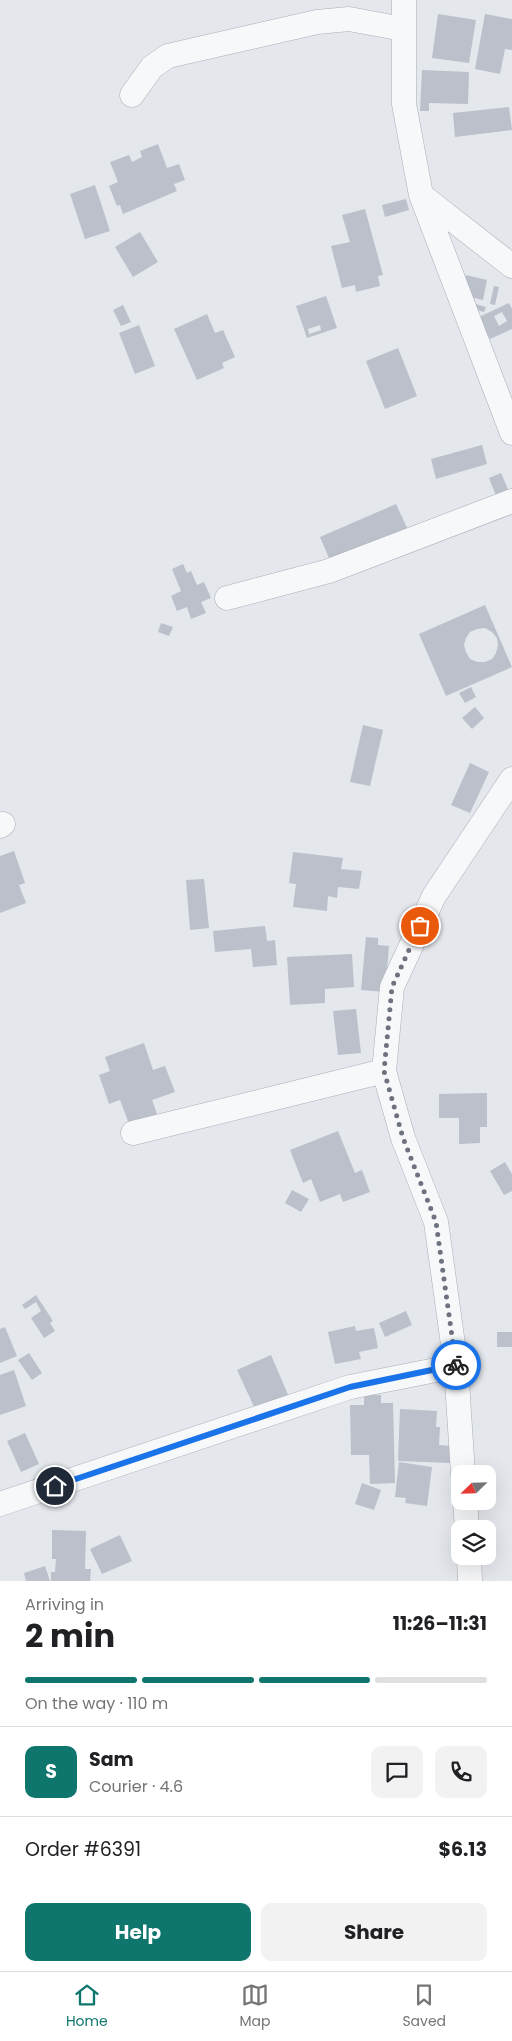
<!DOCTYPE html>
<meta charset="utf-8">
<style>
:root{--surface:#fff;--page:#f2f2f2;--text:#202124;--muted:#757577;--line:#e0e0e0;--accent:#0f766e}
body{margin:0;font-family:Poppins,sans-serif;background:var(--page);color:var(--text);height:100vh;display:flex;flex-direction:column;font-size:19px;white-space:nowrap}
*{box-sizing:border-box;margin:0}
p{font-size:16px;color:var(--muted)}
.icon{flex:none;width:28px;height:28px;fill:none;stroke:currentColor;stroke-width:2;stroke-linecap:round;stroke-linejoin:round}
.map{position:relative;height:1581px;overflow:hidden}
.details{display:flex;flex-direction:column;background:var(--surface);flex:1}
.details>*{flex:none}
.needle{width:32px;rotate:247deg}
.buttons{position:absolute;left:451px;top:1465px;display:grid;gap:10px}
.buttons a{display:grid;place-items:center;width:45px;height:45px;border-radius:10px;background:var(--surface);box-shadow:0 5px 20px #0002;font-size:25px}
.pin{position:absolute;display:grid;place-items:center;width:42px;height:42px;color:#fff;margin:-21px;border:2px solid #fff;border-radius:50%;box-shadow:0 1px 5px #0007}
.courier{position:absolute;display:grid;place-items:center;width:50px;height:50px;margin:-25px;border:4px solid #1a73e8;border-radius:50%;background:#fff;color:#222;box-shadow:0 1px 6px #0007}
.summary em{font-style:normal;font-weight:700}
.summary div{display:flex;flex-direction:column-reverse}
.summary{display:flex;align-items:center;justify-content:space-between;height:85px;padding:0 25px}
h1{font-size:32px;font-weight:700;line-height:38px}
.bar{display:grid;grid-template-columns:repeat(4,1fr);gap:8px 5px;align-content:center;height:60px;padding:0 25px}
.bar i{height:6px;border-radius:4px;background:var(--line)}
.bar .active{background:var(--accent)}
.bar p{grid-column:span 4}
.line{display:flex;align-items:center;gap:12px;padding:0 25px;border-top:1px solid var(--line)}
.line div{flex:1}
.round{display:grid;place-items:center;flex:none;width:52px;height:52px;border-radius:10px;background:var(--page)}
.button{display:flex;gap:10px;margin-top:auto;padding:10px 25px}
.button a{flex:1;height:58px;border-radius:10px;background:var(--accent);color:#fff;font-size:20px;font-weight:700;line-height:58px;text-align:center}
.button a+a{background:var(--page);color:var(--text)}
.dock{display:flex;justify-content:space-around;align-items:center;height:70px;border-top:1px solid var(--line);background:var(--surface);font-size:14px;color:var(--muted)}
.dock a{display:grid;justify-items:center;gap:2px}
.dock .active{color:var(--accent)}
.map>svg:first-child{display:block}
</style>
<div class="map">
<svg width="512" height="1581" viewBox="0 0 512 1581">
<rect width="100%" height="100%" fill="#e4e7ec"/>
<!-- building -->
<path fill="#bbc0ca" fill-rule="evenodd" d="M 438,14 L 476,20 L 469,63 L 432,58 Z
M 485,14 L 512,19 L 512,50 L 505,49 L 500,74 L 475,69 Z
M 422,70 L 469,72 L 468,104 L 429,103 L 429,111 L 420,111 Z
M 509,107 L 512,130 L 455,137 L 453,113 Z
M 158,144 L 167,168 L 179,164 L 185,180 L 174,184 L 177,191 L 123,214 L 120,205 L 117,206 L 109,186 L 118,182 L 110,162 L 129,155 L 132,162 L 142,157 L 140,151 Z
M 95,185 L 110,231 L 85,239 L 70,194 Z
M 406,199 L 409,210 L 385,217 L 382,205 Z
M 365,209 L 383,275 L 378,276 L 380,286 L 356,292 L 355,285 L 342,288 L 331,246 L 350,242 L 342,215 Z
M 140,232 L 158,262 L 133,277 L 115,247 Z
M 466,275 L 487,280 L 483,300 L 461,295 Z
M 494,286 L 499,287 L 495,305 L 490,304 Z
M 326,296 L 337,328 L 307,338 L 296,306 ZM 320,325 L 321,330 L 309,334 L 308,329 Z
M 472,303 L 486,307 L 484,312 L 470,308 Z
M 509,303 L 512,309 L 512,329 L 490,339 L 479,317 ZM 502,312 L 507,321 L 499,326 L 494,316 Z
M 123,305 L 131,322 L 121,326 L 113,310 Z
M 207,314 L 215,333 L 223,330 L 235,357 L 222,363 L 224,368 L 197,380 L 174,329 Z
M 139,325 L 155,366 L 135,374 L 119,333 Z
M 398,348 L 417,396 L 385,409 L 366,361 Z
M 482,445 L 487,464 L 436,479 L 431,459 Z
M 501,473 L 510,494 L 497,498 L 489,478 Z
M 396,504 L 409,532 L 332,565 L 320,537 Z
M 183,564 L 187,573 L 191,571 L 197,585 L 204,582 L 211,598 L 201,602 L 206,613 L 191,619 L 187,607 L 177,611 L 171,596 L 181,591 L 172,569 Z
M 485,605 L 512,667 L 446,696 L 419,634 ZM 485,628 L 492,632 L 497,638 L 498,645 L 496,653 L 492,659 L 485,662 L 477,662 L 470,659 L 466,652 L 464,645 L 466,638 L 470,632 L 477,629 Z
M 161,623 L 173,627 L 169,636 L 158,632 Z
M 471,687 L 476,697 L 465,703 L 459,693 Z
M 475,707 L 484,718 L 472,729 L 462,718 Z
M 363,725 L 383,730 L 370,786 L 350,782 Z
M 470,763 L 489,772 L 470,813 L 451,805 Z
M 14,851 L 25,883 L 19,885 L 26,903 L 0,913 L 0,856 Z
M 293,852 L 343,858 L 341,869 L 362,871 L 359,889 L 338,887 L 337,898 L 328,896 L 327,911 L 293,907 L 296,884 L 289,883 Z
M 204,879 L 209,928 L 190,930 L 186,880 Z
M 265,926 L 267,941 L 275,940 L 277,965 L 253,967 L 251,949 L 215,952 L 213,931 Z
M 366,937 L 378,938 L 378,945 L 389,946 L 385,992 L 361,990 Z
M 352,954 L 354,987 L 325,989 L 325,1003 L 290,1005 L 287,957 Z
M 356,1009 L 361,1053 L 338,1055 L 333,1011 Z
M 144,1043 L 153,1070 L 165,1066 L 175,1092 L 152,1100 L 157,1114 L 129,1124 L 120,1100 L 109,1104 L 99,1075 L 110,1071 L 105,1057 Z
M 487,1093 L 487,1127 L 480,1127 L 480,1143 L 459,1144 L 459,1118 L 439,1118 L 439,1094 Z
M 338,1131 L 355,1173 L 362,1170 L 370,1192 L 343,1202 L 340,1194 L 320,1202 L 311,1179 L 303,1183 L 290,1150 Z
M 505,1162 L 512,1174 L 512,1191 L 504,1195 L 490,1171 Z
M 292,1190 L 309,1199 L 301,1212 L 285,1203 Z
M 36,1295 L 53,1321 L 50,1323 L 55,1331 L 44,1338 L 31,1318 L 41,1311 L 36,1302 L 25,1309 L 22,1305 Z
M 406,1311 L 412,1325 L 385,1337 L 379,1323 Z
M 355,1326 L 356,1331 L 374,1328 L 378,1348 L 359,1352 L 361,1359 L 335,1364 L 328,1332 Z
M 5,1327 L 17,1356 L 0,1363 L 0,1329 Z
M 497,1332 L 512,1332 L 512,1347 L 497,1347 Z
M 29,1353 L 42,1373 L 32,1380 L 18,1360 Z
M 271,1355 L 289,1397 L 256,1411 L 237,1370 Z
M 14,1370 L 26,1406 L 0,1415 L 0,1375 Z
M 364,1395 L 381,1395 L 381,1403 L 393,1403 L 395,1483 L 370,1484 L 369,1455 L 351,1455 L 350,1405 L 364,1405 Z
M 400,1409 L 437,1411 L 436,1427 L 440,1427 L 439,1445 L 451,1446 L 450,1463 L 398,1461 Z
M 25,1433 L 39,1464 L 21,1472 L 7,1441 Z
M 399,1462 L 432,1467 L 427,1506 L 405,1503 L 406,1498 L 395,1497 Z
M 362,1483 L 381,1490 L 374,1510 L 355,1504 Z
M 52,1530 L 86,1531 L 85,1569 L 91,1569 L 90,1581 L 51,1581 L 51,1572 L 55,1572 L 56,1559 L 52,1559 Z
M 120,1535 L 132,1561 L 102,1574 L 90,1549 Z
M 45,1566 L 50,1581 L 26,1581 L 24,1573 Z"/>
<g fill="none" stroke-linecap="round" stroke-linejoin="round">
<defs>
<path id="street" d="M 404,0 L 404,104 L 421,195 L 512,433
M 132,95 L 152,67 L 168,56 L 317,22 L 349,19 L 403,29
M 421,195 L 512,266
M 227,598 L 329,571 L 512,501
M 0,826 L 3,824
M 133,1133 L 384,1071
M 463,1474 L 456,1366 L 436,1222 L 403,1138 L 384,1071 L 392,987 L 434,896 L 512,779
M 465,1501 L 467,1529
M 0,1504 L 350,1387 L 456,1366
M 469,1556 L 470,1581"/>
</defs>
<!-- street casing -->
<use href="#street" stroke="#a9aeb7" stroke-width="25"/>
<!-- street -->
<use href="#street" stroke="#f7f8fa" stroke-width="24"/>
</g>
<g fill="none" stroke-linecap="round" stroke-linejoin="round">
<!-- done -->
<path stroke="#6c737f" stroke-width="5" stroke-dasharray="0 9" d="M 420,926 L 392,987 L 384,1071 L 403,1138 L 436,1222 L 456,1365"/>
<!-- route -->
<path stroke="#1a73e8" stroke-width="6" d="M 55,1486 L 350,1387 L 456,1365"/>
</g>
</svg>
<div class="buttons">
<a><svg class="needle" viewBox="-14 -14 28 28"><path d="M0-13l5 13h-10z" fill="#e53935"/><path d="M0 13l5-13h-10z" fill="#757577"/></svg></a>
<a><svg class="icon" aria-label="layers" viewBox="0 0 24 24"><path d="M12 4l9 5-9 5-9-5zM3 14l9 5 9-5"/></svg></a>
</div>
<div class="pin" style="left:420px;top:926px;background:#ea580c"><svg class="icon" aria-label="bag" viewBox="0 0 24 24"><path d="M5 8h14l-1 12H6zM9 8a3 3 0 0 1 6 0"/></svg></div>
<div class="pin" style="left:55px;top:1486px;background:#1f2937"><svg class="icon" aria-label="home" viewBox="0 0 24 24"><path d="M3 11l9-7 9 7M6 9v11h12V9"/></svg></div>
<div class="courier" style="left:456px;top:1365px"><svg class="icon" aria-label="bike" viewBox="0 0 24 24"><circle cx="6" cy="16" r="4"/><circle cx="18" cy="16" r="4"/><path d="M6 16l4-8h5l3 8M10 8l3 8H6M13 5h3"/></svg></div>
</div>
<section class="details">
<div class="summary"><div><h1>2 min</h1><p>Arriving in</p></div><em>11:26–11:31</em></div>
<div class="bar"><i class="active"></i><i class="active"></i><i class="active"></i><i></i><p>On the way · 110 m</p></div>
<div class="line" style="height:90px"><b class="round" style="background:var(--accent);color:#fff">S</b><div><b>Sam</b><p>Courier · 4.6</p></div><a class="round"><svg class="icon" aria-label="chat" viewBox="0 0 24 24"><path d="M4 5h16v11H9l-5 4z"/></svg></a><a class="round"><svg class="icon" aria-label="phone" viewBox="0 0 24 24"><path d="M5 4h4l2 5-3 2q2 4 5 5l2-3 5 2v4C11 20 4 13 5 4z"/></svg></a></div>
<div class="line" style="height:65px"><div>Order #6391</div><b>$6.13</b></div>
<div class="button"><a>Help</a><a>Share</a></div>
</section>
<nav class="dock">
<a class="active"><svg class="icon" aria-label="home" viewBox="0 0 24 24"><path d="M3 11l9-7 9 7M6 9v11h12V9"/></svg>Home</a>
<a><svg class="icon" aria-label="map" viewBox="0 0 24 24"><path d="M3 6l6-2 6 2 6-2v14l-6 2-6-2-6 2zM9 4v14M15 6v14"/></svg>Map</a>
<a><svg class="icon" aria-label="saved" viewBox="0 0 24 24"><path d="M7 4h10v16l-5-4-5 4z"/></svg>Saved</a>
</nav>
